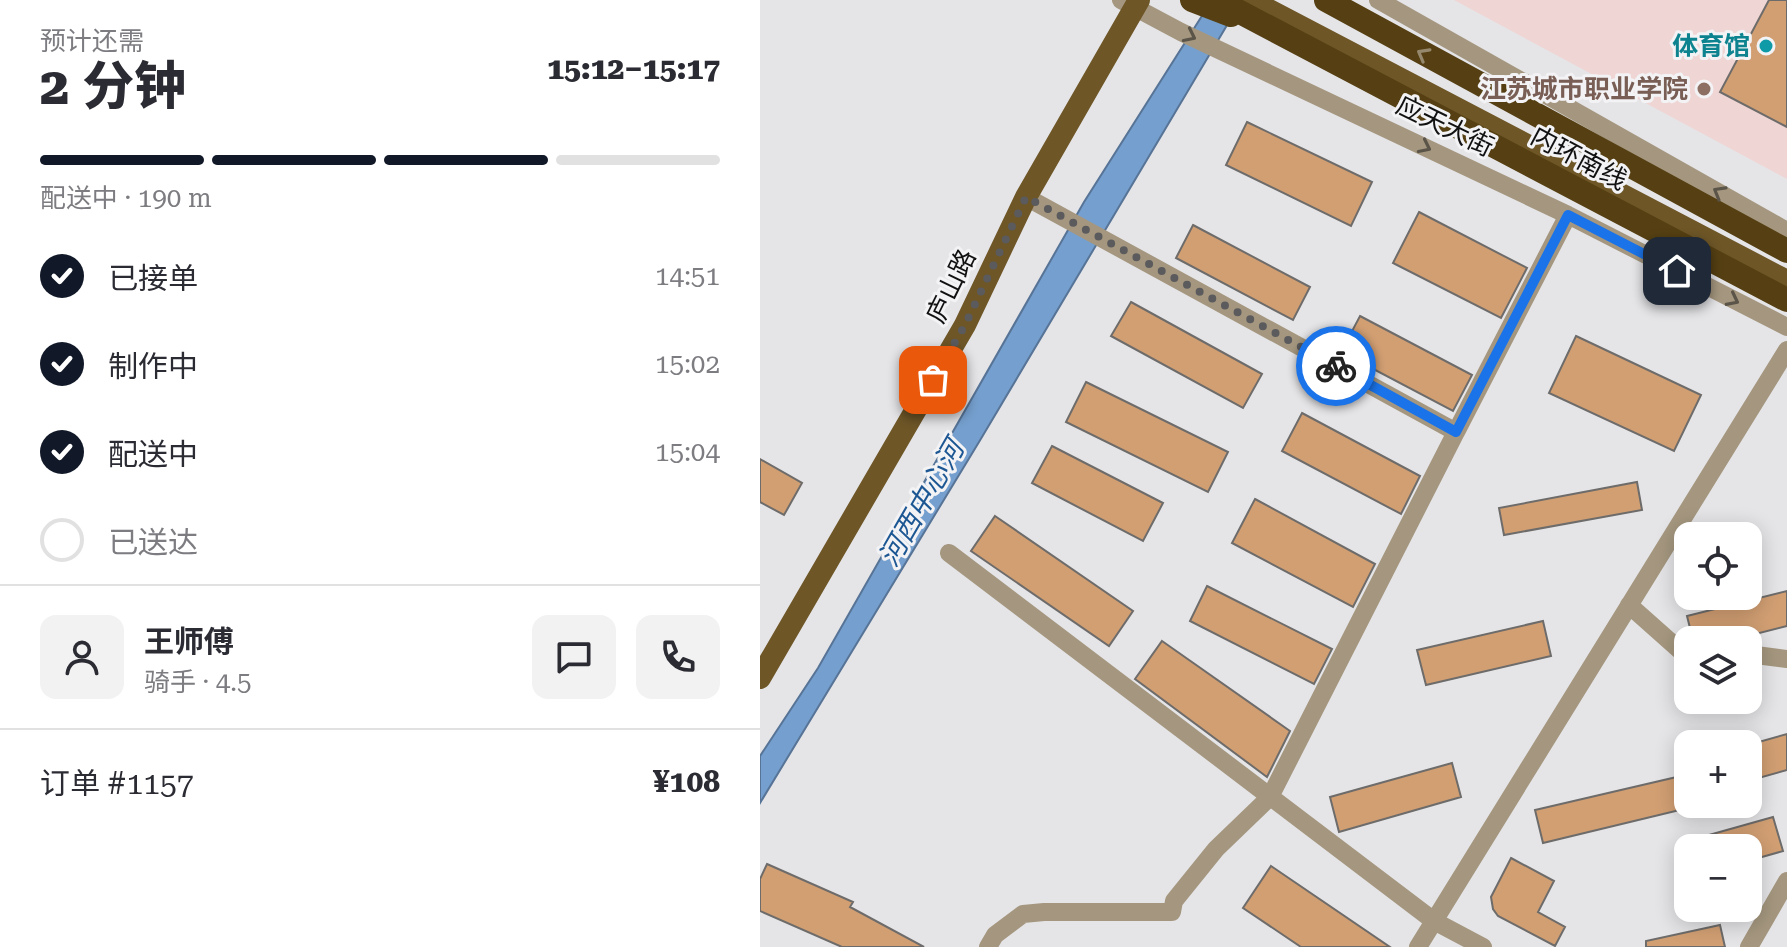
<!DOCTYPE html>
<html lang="zh">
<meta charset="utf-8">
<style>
:root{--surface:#fff;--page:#f2f2f3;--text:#2b2b33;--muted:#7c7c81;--line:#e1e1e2;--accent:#111827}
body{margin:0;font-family:"Roboto Serif","Noto Sans SC",serif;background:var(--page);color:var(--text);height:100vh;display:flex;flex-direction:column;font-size:30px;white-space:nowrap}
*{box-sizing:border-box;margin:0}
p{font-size:26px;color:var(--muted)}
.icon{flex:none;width:44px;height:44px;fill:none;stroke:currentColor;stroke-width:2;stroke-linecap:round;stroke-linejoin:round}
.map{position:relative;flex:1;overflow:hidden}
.panel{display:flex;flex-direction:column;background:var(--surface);width:760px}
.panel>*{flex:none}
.fabs{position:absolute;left:914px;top:522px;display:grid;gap:16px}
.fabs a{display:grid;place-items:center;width:88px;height:88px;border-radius:16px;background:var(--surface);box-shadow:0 4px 20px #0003;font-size:40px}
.pin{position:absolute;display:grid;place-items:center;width:68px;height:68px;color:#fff;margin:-34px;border-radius:16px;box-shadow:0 4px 12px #0006}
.courier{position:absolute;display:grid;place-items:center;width:80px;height:80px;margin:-40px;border:6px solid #1a73e8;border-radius:50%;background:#fff;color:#222;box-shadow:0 2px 10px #0007}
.overview em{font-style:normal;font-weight:800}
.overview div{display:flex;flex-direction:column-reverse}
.overview{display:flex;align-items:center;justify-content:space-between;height:136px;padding:0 40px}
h1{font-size:52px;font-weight:800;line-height:60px}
.bar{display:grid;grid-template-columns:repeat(4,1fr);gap:12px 8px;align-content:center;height:96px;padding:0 40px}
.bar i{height:10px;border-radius:6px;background:var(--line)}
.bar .current{background:var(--accent)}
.bar p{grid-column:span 4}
.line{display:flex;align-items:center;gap:20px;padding:0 40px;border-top:2px solid var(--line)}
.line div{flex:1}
.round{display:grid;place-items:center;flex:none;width:84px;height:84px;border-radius:16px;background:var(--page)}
ol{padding:0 40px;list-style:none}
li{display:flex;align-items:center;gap:24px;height:88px}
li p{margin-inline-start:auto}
li .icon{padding:8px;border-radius:50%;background:var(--accent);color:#fff;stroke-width:4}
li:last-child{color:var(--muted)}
li i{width:44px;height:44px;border:4px solid var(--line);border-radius:50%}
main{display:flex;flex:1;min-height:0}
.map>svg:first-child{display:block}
</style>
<main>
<section class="panel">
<div class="overview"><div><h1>2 分钟</h1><p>预计还需</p></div><em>15:12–15:17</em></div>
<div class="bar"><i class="current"></i><i class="current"></i><i class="current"></i><i></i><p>配送中 · 190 m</p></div>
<ol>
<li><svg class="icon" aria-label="check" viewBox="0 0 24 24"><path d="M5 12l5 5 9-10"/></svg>已接单<p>14:51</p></li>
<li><svg class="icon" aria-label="check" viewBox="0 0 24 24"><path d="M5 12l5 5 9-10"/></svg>制作中<p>15:02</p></li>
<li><svg class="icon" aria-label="check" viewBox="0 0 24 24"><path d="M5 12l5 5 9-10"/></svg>配送中<p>15:04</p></li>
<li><i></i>已送达</li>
</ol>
<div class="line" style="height:144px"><a class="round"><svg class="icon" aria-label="person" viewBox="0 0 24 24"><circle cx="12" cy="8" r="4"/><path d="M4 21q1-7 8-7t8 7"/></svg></a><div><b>王师傅</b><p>骑手 · 4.5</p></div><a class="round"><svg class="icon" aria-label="chat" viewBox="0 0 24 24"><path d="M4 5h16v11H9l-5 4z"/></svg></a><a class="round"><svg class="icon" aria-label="phone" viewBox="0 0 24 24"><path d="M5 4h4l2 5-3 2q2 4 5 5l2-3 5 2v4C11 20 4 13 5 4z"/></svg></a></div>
<div class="line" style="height:104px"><div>订单 #1157</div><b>¥108</b></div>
</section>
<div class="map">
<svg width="1027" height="947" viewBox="0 0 1027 947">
<rect width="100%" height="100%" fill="#e5e5e8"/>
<!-- education -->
<path fill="#efd5d4" d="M 694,0 L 1027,0 L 1027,179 Z"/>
<!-- water -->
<path fill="#759fce" stroke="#577496" stroke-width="2" d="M 452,0 L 482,0 L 219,442 L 0,803 L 0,756 L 58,668 L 324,202 Z"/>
<!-- building -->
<path fill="#d29f73" stroke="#6e6c6a" stroke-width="2" d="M 1009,0 L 1027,0 L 1027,127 L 960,92 Z
M 487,122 L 612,182 L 591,226 L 466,165 Z
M 659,212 L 767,268 L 741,318 L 633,263 Z
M 433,225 L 550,287 L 533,320 L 416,258 Z
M 371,302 L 502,374 L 483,408 L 351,336 Z
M 600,316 L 712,375 L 693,411 L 581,352 Z
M 816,336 L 941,395 L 914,451 L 789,393 Z
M 326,382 L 468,452 L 448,492 L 306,422 Z
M 542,413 L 660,476 L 641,514 L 522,451 Z
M 292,446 L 403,503 L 383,541 L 272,483 Z
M 0,459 L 42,483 L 24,515 L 0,502 Z
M 877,482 L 882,510 L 744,535 L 739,508 Z
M 495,499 L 615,564 L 593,607 L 472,543 Z
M 235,516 L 373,611 L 349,646 L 211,551 Z
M 447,586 L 572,649 L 554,684 L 430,621 Z
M 1027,591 L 1027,626 L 972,640 L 933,640 L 927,616 Z
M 783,621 L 791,656 L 666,685 L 657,650 Z
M 402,641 L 530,731 L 507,777 L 375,679 Z
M 1027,734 L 1027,770 L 988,781 L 988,745 Z
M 692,763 L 701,797 L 579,832 L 570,797 Z
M 921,776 L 928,808 L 783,843 L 775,810 Z
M 1013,817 L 1023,851 L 988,861 L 988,848 L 918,848 L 917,844 Z
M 751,858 L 794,881 L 778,912 L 805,927 L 795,946 L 738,916 L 733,909 L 731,897 Z
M 7,864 L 93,902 L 90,907 L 164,947 L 82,947 L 0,911 L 0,879 Z
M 511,866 L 630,947 L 541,947 L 483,908 Z
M 960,925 L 965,947 L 886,947 L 886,941 Z"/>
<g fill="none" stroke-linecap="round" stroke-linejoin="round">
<!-- minor -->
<path stroke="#a5977f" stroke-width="18" d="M 361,0 L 421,32 L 808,215 L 1027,327
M 618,0 L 1027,231
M 696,432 L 808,215
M 189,553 L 674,921 L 723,947
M 869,605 L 923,653 L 928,653
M 988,654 L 1027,659
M 228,947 L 235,935 L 263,914 L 284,912 L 412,912 L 414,901 L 456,849 L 510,797 L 696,432 L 266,197
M 658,947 L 1027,350
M 989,947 L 1027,881"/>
<!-- major -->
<path stroke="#6e5627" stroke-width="22" d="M 490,0 L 1027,281
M 0,678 L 205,325 L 266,197 L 379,0"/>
<!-- highway -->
<path stroke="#564013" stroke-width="24" d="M 432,0 L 471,15
M 457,0 L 1027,300
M 566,0 L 1027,251"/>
</g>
<!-- one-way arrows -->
<defs><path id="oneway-chevron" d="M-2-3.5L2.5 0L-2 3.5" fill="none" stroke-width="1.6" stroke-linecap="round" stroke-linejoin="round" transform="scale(2)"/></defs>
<g stroke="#5b5448">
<use href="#oneway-chevron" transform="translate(430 36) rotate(26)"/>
<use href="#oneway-chevron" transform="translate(665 147) rotate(26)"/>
<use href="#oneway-chevron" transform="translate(959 192) rotate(-150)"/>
<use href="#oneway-chevron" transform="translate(973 300) rotate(27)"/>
</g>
<use stroke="#95886d" href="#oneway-chevron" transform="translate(663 54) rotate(-151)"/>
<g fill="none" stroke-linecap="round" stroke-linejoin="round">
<!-- done -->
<path stroke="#5b5b5d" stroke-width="8" stroke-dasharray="0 14.4" d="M 173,380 L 205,325 L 266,197 L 576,366"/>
<!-- route -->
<path stroke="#1a73e8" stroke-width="10" d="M 576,366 L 696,432 L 808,215 L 917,271"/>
</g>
<!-- markers -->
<circle fill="#0f9aa8" stroke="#f3f3f5" stroke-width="3" cx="1006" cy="46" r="8"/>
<circle fill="#8d6e63" stroke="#f3f3f5" stroke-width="3" cx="944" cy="89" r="8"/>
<g text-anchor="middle" stroke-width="6" stroke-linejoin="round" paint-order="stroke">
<!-- culture labels -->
<g font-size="26" font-weight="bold" fill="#0d838f" stroke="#f3f3f5" text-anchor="end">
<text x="990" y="55">体育馆</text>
</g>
<!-- education labels -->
<g font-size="26" font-weight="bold" fill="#785e54" stroke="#f3f3f5" text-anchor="end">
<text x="928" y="98">江苏城市职业学院</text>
</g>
<!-- street labels -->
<g font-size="26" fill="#111112" stroke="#f3f3f5">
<text transform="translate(685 126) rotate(26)" y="9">应天大街</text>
<text transform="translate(819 158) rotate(28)" y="9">内环南线</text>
<text transform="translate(191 286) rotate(-64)" y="9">庐山路</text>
</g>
<!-- water labels -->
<g font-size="28" font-style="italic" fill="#1d5793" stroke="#f3f3f5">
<text transform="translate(161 503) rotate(-60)" y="10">河西中心河</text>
</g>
</g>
</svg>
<div class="fabs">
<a><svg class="icon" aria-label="locate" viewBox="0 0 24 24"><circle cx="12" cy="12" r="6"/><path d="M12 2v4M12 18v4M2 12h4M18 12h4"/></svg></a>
<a><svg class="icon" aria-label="layers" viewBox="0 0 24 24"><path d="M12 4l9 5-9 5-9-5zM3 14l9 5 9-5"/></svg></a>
<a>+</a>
<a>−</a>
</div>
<div class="pin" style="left:173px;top:380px;background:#ea580c"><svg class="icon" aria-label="bag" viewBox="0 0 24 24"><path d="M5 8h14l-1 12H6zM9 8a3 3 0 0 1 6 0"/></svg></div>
<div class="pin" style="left:917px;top:271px;background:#1f2937"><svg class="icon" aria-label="home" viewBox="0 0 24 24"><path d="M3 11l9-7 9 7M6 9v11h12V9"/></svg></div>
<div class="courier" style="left:576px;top:366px"><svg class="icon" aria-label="bike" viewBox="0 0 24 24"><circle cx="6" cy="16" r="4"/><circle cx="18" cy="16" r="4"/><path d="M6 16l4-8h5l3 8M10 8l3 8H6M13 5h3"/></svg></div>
</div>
</main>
